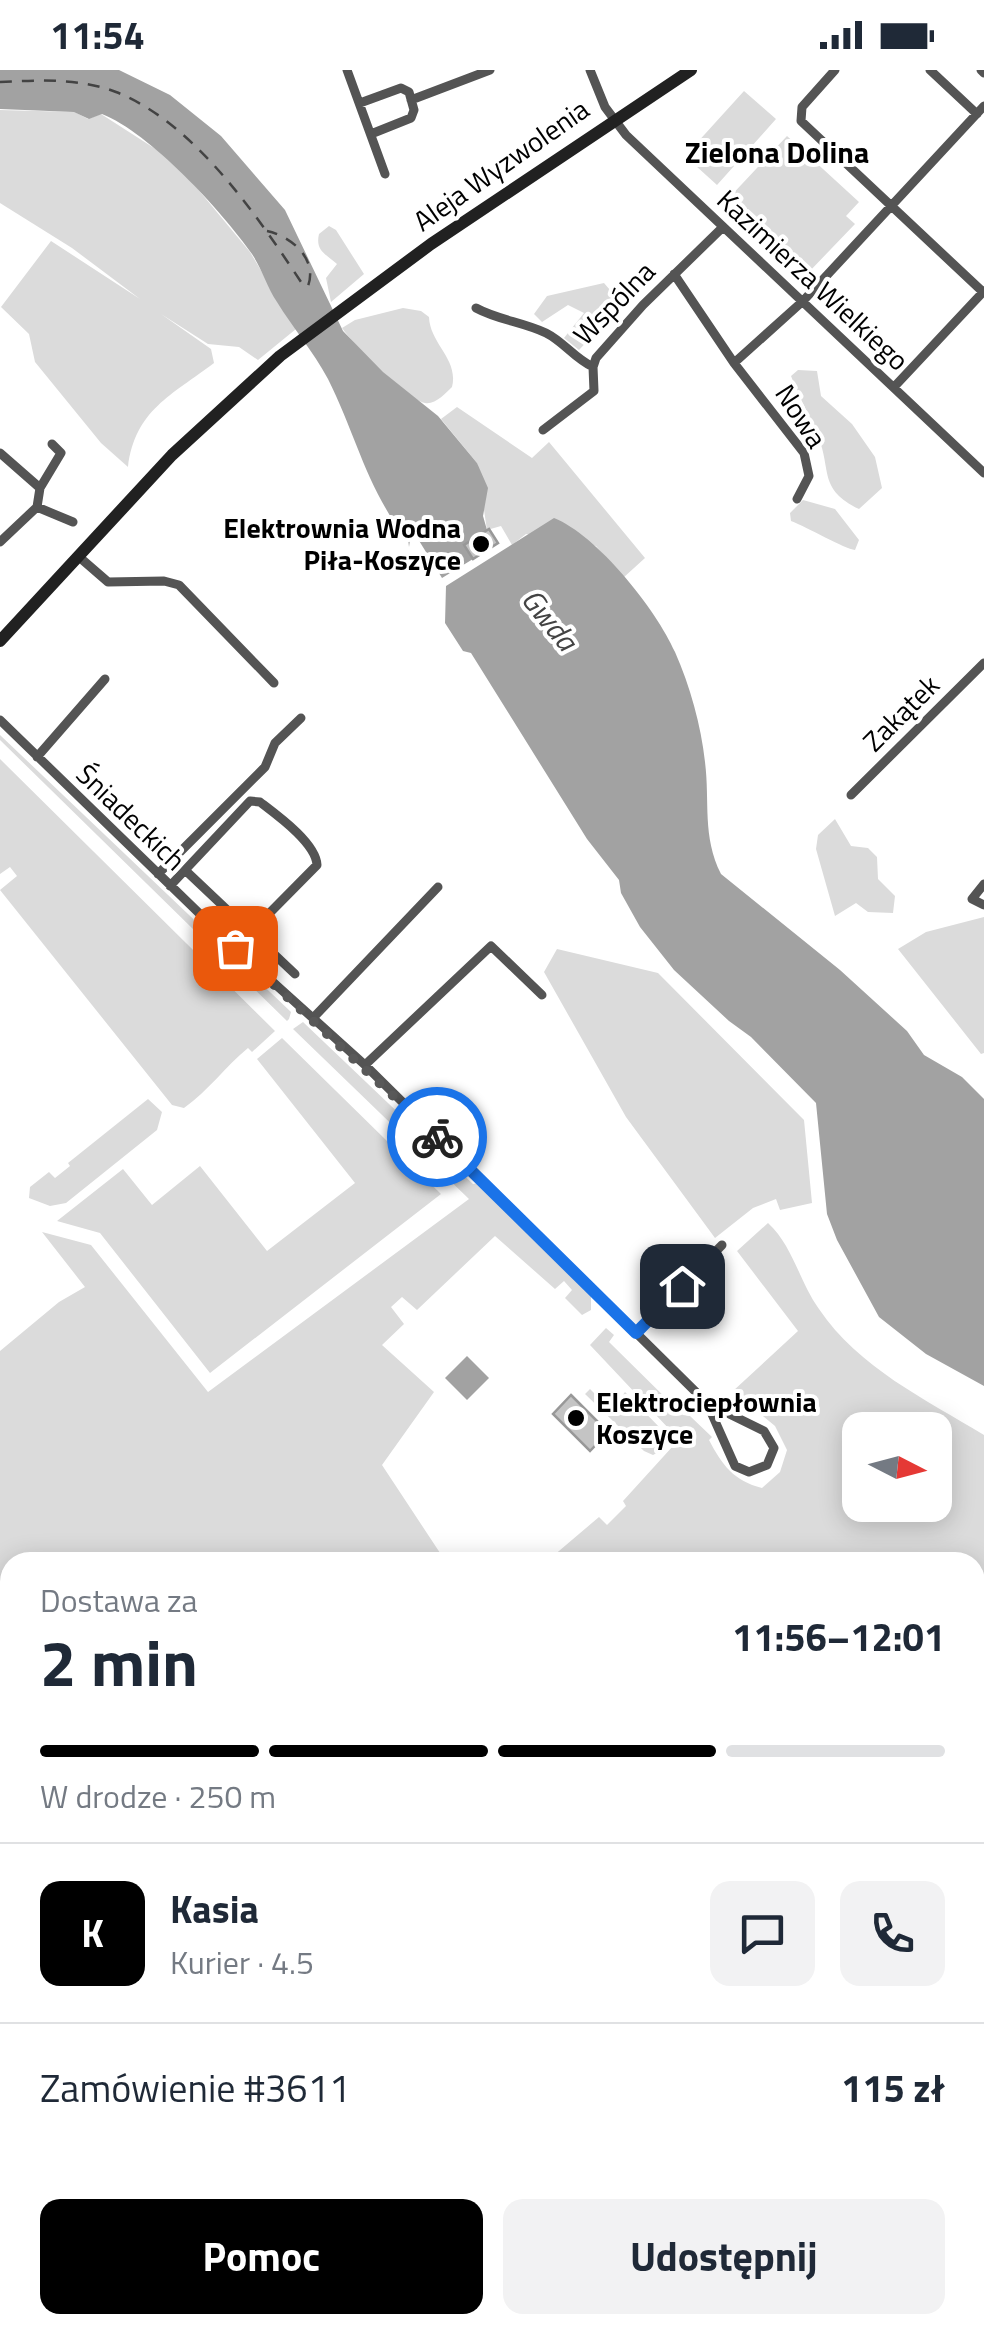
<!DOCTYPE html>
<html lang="pl">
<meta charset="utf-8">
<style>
:root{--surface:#fff;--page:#f2f2f3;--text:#1f2937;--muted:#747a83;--line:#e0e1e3;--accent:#000}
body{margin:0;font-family:"Titillium Web",sans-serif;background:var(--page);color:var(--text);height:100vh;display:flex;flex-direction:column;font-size:38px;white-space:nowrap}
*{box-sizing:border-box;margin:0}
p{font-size:32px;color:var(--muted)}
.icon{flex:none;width:55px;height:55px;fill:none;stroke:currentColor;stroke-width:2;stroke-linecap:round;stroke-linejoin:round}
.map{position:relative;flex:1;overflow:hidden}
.sheet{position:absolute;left:0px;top:1482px;width:985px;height:782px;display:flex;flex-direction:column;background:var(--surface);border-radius:30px 30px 0 0;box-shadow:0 5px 25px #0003}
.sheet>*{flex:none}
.needle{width:65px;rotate:96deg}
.tools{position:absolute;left:842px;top:1342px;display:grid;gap:20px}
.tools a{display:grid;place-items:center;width:110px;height:110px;border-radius:20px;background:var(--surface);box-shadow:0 5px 25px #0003;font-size:50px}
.pin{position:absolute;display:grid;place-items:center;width:85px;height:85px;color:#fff;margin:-42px;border-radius:20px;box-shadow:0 5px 15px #0006}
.courier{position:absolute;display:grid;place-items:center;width:100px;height:100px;margin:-50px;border:8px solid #1a73e8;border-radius:50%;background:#fff;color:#222;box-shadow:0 2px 12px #0007}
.head em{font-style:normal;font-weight:700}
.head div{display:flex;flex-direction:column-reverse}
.head{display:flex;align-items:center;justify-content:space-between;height:170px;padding:0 40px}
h1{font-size:65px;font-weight:700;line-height:75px}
.bar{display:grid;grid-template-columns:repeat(4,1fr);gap:15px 10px;align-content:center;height:120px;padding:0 40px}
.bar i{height:12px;border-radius:8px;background:var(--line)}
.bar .active{background:var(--accent)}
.bar p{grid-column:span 4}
.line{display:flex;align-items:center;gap:25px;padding:0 40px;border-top:2px solid var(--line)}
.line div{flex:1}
.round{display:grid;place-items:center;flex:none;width:105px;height:105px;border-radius:20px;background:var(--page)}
.cta{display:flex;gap:20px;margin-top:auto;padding:20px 40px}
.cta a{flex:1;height:115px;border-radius:20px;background:var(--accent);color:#fff;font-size:40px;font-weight:700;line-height:115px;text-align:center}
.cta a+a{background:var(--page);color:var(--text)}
.status{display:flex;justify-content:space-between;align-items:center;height:70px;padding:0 50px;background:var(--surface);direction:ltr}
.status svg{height:28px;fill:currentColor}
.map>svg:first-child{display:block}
</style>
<div class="status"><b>11:54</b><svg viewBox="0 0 49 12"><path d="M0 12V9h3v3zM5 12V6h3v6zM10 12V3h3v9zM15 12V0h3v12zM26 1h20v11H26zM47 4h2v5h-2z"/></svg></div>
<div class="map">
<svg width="984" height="2263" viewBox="0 0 984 2263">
<rect width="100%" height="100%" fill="#fff"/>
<!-- green -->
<path fill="#dbdbdb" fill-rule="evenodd" d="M 744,21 L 776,49 L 717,115 L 685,86 Z
M 0,40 L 75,42 L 88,49 L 101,44 L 168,87 L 187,106 L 250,182 L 296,259 L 258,290 L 239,277 L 208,274 L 161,244 L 211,279 L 214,293 C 172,325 135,340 128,397 L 101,373 L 35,292 L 29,264 L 1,237 L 51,171 L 140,229 L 72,178 L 0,133 Z
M 787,66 L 859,132 L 846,146 L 855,154 L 807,204 L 727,130 Z
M 329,156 L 336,160 L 364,204 L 331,232 L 326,208 L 337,194 C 326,184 315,181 319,164 Z
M 604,213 L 622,234 L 579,280 L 564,268 L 584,243 L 568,235 L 542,252 L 534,244 L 547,226 Z
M 403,238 L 421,241 L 429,247 C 430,274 459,289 452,317 C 446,323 435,335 425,333 C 407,330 353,274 342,258 L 355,250 Z
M 798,300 L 817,301 L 821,326 L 852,354 L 875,387 L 882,418 L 859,439 C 818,419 832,401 818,366 C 810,346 799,327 791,306 Z
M 457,337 L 532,388 L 549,372 L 645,488 L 623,508 L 596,476 L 526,464 L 512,475 L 501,456 L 487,460 L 477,393 L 441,349 Z
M 803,430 L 835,439 L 859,470 L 855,480 C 845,479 807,457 791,451 L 790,443 Z
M 0,665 L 291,942 L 289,949 L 287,951 L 0,670 Z
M 0,689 L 275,961 L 252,982 L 248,978 C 225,997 209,1020 184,1038 L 172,1035 L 0,820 L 17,806 L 10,797 L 0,804 Z
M 835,749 L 851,776 L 868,778 L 877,787 L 878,809 L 895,826 L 893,843 L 868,842 L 856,833 L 835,846 L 816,779 L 818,765 Z
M 984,847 L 984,983 L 981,984 L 898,879 L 926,862 Z
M 557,879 L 658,903 L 804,1050 L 812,1133 L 780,1140 L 776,1129 L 753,1138 L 715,1168 L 626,1047 L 544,902 Z
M 303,952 L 473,1114 L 478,1113 L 591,1224 L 591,1240 L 582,1245 L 565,1228 L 572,1220 L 564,1211 L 555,1219 L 495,1166 L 417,1240 L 402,1227 L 391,1237 L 404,1254 L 382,1275 L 434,1322 L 382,1395 L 446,1492 L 10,1492 L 10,1740 L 5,1742 L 0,1731 L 0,1281 L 59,1232 L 85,1217 L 42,1162 L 91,1175 L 208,1322 L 469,1129 L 293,959 Z
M 282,968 L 441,1124 L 210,1303 L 100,1163 L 57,1151 L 123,1099 L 152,1135 L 200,1096 L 267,1181 L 355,1113 L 257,989 Z
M 148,1029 L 162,1042 L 157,1060 L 66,1133 L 50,1136 L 29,1128 L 30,1117 L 49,1102 L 55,1108 L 70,1096 L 68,1093 Z
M 768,1153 C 793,1176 799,1211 819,1239 C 859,1298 925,1329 984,1365 L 984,2263 L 203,2263 L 206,2255 L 975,2255 L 975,1492 L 546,1492 L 599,1447 L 607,1455 L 626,1436 L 623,1431 L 673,1376 L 671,1361 L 590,1275 L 606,1258 L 614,1265 L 609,1272 L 683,1345 L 690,1346 L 712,1367 L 709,1370 C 722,1395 734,1411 762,1418 L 780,1402 L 787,1380 L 775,1356 L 733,1321 L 798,1261 L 737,1181 ZM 935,1360 L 935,1435 L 860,1435 L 860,1360 Z
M 590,1319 L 611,1340 L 625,1322 L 664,1362 L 664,1379 L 653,1385 L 644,1381 L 585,1324 Z"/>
<!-- water -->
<path fill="#a2a2a2" d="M 0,0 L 119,0 L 170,25 L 221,66 L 285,140 L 343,261 L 383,302 L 438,346 L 477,393 L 488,418 L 483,446 L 487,460 L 464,475 L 473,489 L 442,508 L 418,469 L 410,470 L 409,477 L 407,459 L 400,461 C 364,409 355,363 328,309 C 313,281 293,258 277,232 C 267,217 262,199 252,184 C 222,141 150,63 102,44 L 89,49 L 74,42 L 0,39 Z
M 554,448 C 597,465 656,539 675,582 C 690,616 701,655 705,692 C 710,732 702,766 721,804 L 840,900 L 907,961 L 924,985 L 962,1007 L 984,1029 L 984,1316 L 926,1284 L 879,1247 L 837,1170 L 827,1144 L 816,1033 L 751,967 L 729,951 L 674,900 L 640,857 L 621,823 L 619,810 L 587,769 L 471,583 L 463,581 L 445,553 L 446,516 Z
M 467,1286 L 489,1308 L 467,1330 L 445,1308 Z"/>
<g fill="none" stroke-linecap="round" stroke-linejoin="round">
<!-- ferry -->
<path stroke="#434343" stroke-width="2.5" stroke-dasharray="12 10" stroke-linecap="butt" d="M 0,12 C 38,10 80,8 116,22 C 195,53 258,147 303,215 L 308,216 C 318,189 291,166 267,161"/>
</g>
<!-- building -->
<path fill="#c4c4c4" stroke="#989898" stroke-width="2.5" d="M 489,459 L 498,473 L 473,489 L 464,475 Z
M 571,1325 L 608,1362 L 590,1381 L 553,1344 Z"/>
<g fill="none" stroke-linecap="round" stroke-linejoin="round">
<!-- street -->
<path stroke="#545454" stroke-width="9" d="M 347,0 L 385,104
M 590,0 L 605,37 L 626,65 L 984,403
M 835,0 L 802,37 L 801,51 L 984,223
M 930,0 L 977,44
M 981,0 L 984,3
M 411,30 L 490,0
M 360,33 L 401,18 L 409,22 L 414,40 L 411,48 L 371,64
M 674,204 L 734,293 L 804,383 L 809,406 L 797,429
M 476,238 C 498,250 523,252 546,263 C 564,272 574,288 593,297
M 734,293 L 803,231 L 984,36
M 895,316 L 984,221
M 543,360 L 594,321 L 593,297 L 596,288 L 643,235 L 723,157
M 0,383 L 40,418 L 37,437 L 73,452
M 40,418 L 61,383 L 52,374
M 0,472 L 37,437
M 78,486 L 108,512 L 164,511 L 179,515 L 274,613
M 0,650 L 235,878 L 365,995 L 707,1333 L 764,1361 L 774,1378 L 767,1395 L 749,1402 L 735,1396 L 707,1333
M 37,687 L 105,609
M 851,725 L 984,593
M 185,800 L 295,904
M 158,804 L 265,697 L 275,673 L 301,648
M 984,814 L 972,829 L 984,835
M 170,816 L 250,731 L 260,732 C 277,745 316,773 317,795 L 235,878
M 313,948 L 438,817
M 365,995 L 491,876 L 542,925
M 636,1263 L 722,1175"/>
<!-- secondary -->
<path stroke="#212121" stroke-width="12" d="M 0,571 L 172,385 L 280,286 L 431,174 L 691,0
M 0,1978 L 10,1999
M 0,2010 L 10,2030
M 121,2255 L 125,2263
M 137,2255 L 140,2263"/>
</g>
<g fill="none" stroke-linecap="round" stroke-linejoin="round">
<!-- done -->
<path stroke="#595959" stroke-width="10" stroke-dasharray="0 18" d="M 235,878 L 437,1067"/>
<!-- route -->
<path stroke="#1a73e8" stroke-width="12" d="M 437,1067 L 636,1263 L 682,1216"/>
</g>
<!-- markers -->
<g fill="#000" stroke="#fff" stroke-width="4">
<circle cx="481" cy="474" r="10"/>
<circle cx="576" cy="1348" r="10"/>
</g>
<g text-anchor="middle" stroke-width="8" stroke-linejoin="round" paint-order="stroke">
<!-- street labels -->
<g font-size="28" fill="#000" stroke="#fff">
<text transform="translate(501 95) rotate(-35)" y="10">Aleja Wyzwolenia</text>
<text transform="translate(813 210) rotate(43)" y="10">Kazimierza Wielkiego</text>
<text transform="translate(614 233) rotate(-46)" y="10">Wspólna</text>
<text transform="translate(801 346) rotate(57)" y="10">Nowa</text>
<text transform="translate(901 643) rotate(-45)" y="10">Zakątek</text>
<text transform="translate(131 747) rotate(44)" y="10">Śniadeckich</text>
</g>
<!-- poi labels -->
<g font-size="28" font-weight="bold" fill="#000" stroke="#fff" text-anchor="end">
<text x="461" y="468">Elektrownia Wodna<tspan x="461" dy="32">Piła-Koszyce</tspan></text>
<text x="596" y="1342" text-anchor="start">Elektrociepłownia<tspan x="596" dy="32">Koszyce</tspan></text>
</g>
<!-- neighbourhood labels -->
<g font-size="30" font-weight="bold" fill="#000" stroke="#fff">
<text x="777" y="93">Zielona Dolina</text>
</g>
<!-- water labels -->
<g font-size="30" font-style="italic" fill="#434343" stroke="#fff">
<text transform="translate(549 550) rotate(51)" y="10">Gwda</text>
</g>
</g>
</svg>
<div class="tools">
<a><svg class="needle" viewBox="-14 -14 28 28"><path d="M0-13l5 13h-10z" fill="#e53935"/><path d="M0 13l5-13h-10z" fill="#747a83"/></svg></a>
</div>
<div class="pin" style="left:235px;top:878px;background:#ea580c"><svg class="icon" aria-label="bag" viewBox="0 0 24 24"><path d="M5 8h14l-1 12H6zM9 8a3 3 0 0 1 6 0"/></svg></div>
<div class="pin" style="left:682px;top:1216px;background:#1f2937"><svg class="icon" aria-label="home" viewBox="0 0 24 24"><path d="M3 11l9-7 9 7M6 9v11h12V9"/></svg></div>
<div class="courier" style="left:437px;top:1067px"><svg class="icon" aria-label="bike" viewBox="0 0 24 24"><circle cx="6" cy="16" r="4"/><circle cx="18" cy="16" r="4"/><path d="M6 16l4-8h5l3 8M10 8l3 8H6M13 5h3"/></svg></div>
<section class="sheet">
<div class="head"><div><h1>2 min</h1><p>Dostawa za</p></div><em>11:56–12:01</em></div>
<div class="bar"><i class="active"></i><i class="active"></i><i class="active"></i><i></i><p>W drodze · 250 m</p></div>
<div class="line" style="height:180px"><b class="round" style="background:var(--accent);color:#fff">K</b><div><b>Kasia</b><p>Kurier · 4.5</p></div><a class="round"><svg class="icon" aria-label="chat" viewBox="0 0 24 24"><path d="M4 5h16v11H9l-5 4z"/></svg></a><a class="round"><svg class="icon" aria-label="phone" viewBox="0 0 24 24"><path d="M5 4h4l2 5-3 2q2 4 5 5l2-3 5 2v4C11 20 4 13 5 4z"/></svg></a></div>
<div class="line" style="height:130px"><div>Zamówienie #3611</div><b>115 zł</b></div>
<div class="cta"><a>Pomoc</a><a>Udostępnij</a></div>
</section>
</div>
